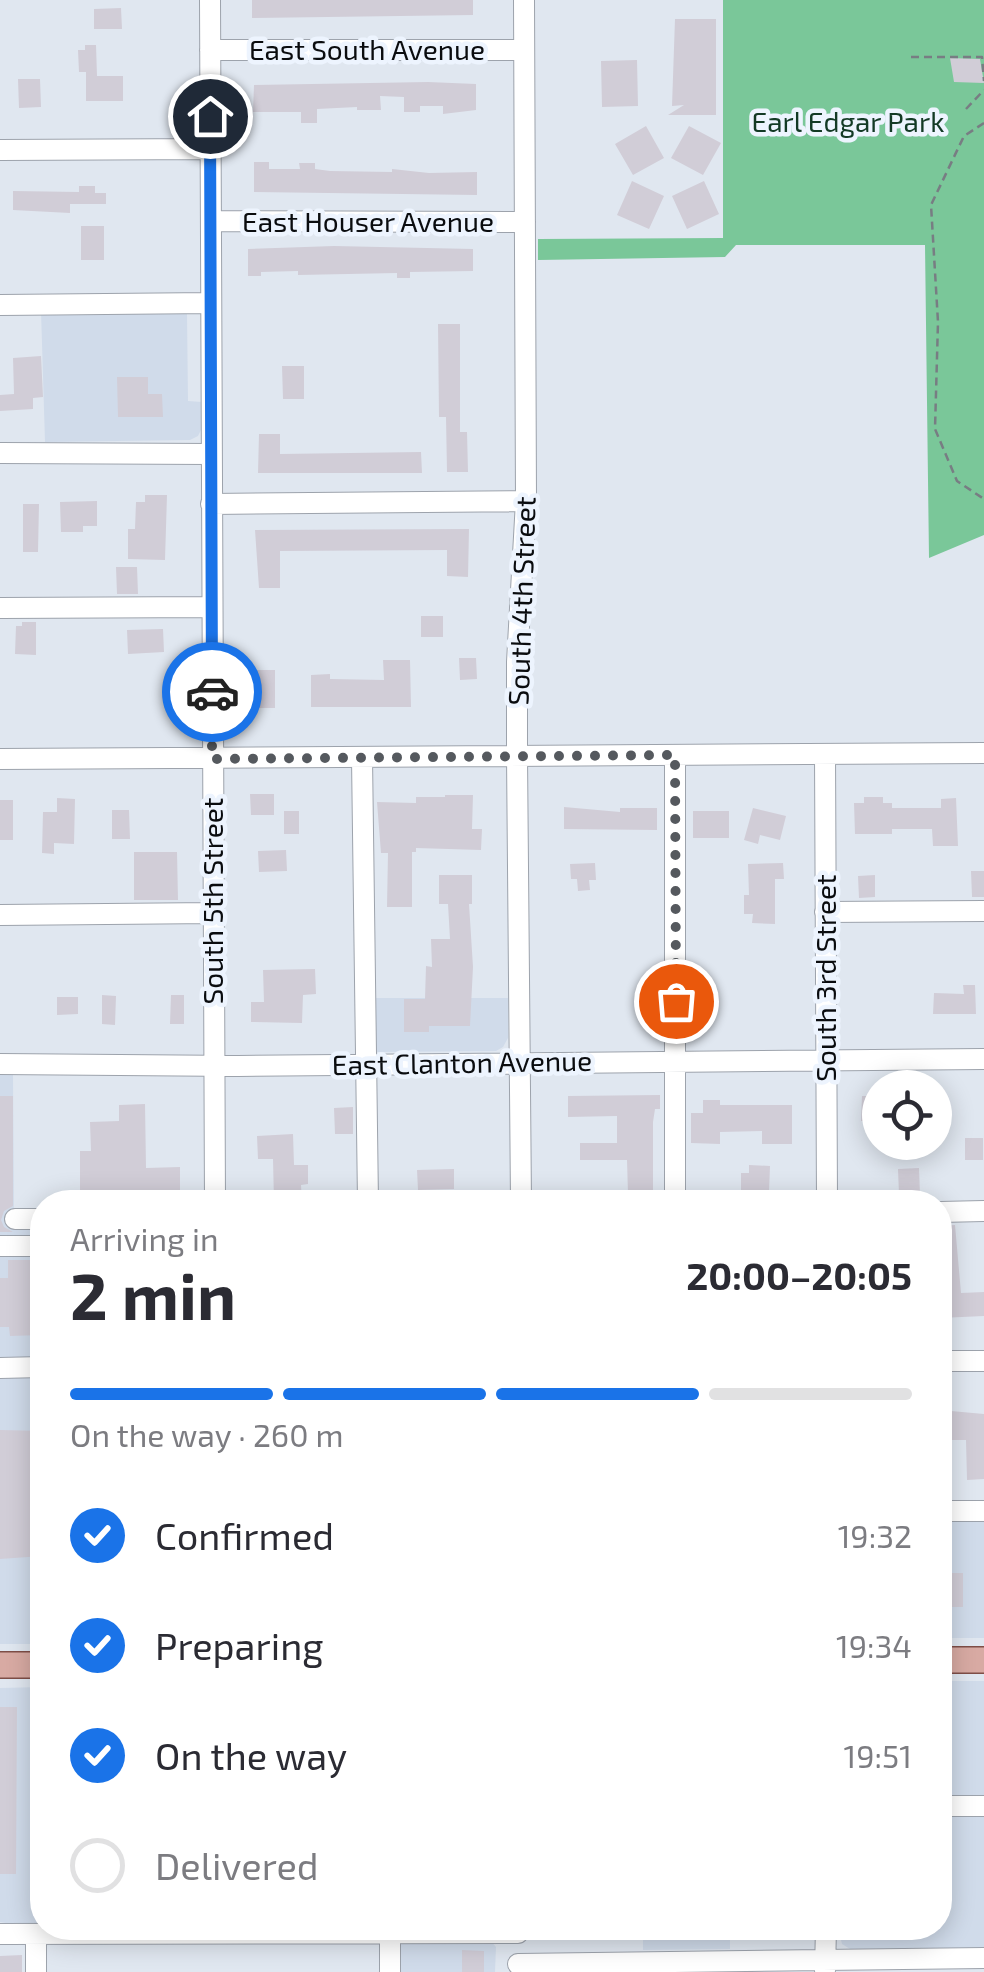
<!DOCTYPE html>
<meta charset="utf-8">
<style>
:root{--surface:#fff;--page:#f2f2f3;--text:#2b2b33;--muted:#7c7c81;--line:#e1e1e2;--accent:#1a73e8}
body{margin:0;font-family:"Exo 2",sans-serif;background:var(--page);color:var(--text);height:100vh;display:flex;flex-direction:column;font-size:38px;white-space:nowrap}
*{box-sizing:border-box;margin:0}
p{font-size:32px;color:var(--muted)}
.icon{flex:none;width:55px;height:55px;fill:none;stroke:currentColor;stroke-width:2;stroke-linecap:round;stroke-linejoin:round}
.map{position:relative;flex:1;overflow:hidden}
.side{position:absolute;left:30px;top:1190px;width:922px;height:750px;display:flex;flex-direction:column;background:var(--surface);border-radius:40px;box-shadow:0 5px 25px #0003}
.side>*{flex:none}
.tools{position:absolute;left:862px;top:1070px;display:grid;gap:20px}
.tools a{display:grid;place-items:center;width:90px;height:90px;border-radius:50%;background:var(--surface);box-shadow:0 5px 25px #0003;font-size:50px}
.pin{position:absolute;display:grid;place-items:center;width:85px;height:85px;color:#fff;margin:-42px;border:5px solid #fff;border-radius:50%;box-shadow:0 2px 10px #0007}
.courier{position:absolute;display:grid;place-items:center;width:100px;height:100px;margin:-50px;border:8px solid #1a73e8;border-radius:50%;background:#fff;color:#222;box-shadow:0 2px 12px #0007}
.headline em{font-style:normal;font-weight:700}
.headline div{display:flex;flex-direction:column-reverse}
.headline{display:flex;align-items:center;justify-content:space-between;height:170px;padding:0 40px}
h1{font-size:65px;font-weight:700;line-height:75px}
.bar{display:grid;grid-template-columns:repeat(4,1fr);gap:15px 10px;align-content:center;height:120px;padding:0 40px}
.bar i{height:12px;border-radius:8px;background:var(--line)}
.bar .current{background:var(--accent)}
.bar p{grid-column:span 4}
ol{padding:0 40px;list-style:none}
li{display:flex;align-items:center;gap:30px;height:110px}
li p{margin-inline-start:auto}
li .icon{padding:10px;border-radius:50%;background:var(--accent);color:#fff;stroke-width:4}
li:last-child{color:var(--muted)}
li i{width:55px;height:55px;border:5px solid var(--line);border-radius:50%}
.map>svg:first-child{display:block}
</style>
<div class="map">
<svg width="984" height="1972" viewBox="0 0 984 1972">
<rect width="100%" height="100%" fill="#e0e7f0"/>
<!-- built -->
<path fill="#d0dbea" d="M 41,311 L 187,314 L 188,401 L 202,402 L 202,428 L 198,436 L 190,440 L 45,442 Z
M 376,998 L 508,998 L 508,1038 L 503,1047 L 496,1051 L 375,1052 Z
M 0,1075 L 13,1075 L 14,1223 L 42,1224 L 42,1644 L 0,1644 Z
M 668,1195 L 668,1202 L 536,1202 L 536,1196 Z
M 940,1503 L 984,1503 L 984,1638 L 940,1638 Z
M 940,1681 L 984,1681 L 984,1796 L 940,1796 Z
M 42,1687 L 41,1926 L 23,1926 L 0,1922 L 0,1688 Z
M 940,1817 L 984,1817 L 984,1948 L 850,1949 L 842,1944 L 838,1928 L 940,1928 Z
M 551,1928 L 730,1928 L 730,1949 L 643,1950 L 643,1931 L 551,1930 Z
M 384,1939 L 490,1940 L 496,1947 L 495,1972 L 383,1972 Z"/>
<!-- green -->
<path fill="#7ac799" d="M 723,0 L 984,0 L 984,535 L 929,558 L 925,245 L 736,245 L 725,257 L 538,260 L 538,239 L 723,238 Z"/>
<!-- building -->
<path fill="#d1cdd7" d="M 252,0 L 473,0 L 473,15 L 252,18 Z
M 121,8 L 122,29 L 94,29 L 94,9 Z
M 675,19 L 716,19 L 716,115 L 668,115 L 684,105 L 672,106 Z
M 85,45 L 96,45 L 97,76 L 123,76 L 123,101 L 86,101 L 86,72 L 79,72 L 78,50 L 85,50 Z
M 950,58 L 980,59 L 984,83 L 954,82 Z
M 637,60 L 638,106 L 602,107 L 601,61 Z
M 18,79 L 40,79 L 41,107 L 19,108 Z
M 428,82 L 476,84 L 476,110 L 443,114 L 443,106 L 420,106 L 420,112 L 404,112 L 404,97 L 380,96 L 381,110 L 357,110 L 357,107 L 317,109 L 317,123 L 301,123 L 301,112 L 253,112 L 254,85 Z
M 646,126 L 664,158 L 633,175 L 615,144 Z
M 689,126 L 721,143 L 703,175 L 671,158 Z
M 254,162 L 269,162 L 269,169 L 300,169 L 299,163 L 315,163 L 315,169 L 330,171 L 392,172 L 392,169 L 429,173 L 477,172 L 477,195 L 254,192 Z
M 632,181 L 664,196 L 649,229 L 617,215 Z
M 704,181 L 719,214 L 687,229 L 672,196 Z
M 79,186 L 95,186 L 95,193 L 106,193 L 106,204 L 70,204 L 70,213 L 13,210 L 13,191 L 79,192 Z
M 81,226 L 104,226 L 104,260 L 81,260 Z
M 334,246 L 473,249 L 473,271 L 410,272 L 410,278 L 397,278 L 397,273 L 298,275 L 298,271 L 261,272 L 261,276 L 248,276 L 248,249 Z
M 438,324 L 460,324 L 460,432 L 467,432 L 468,472 L 447,472 L 446,417 L 439,417 Z
M 41,356 L 43,397 L 33,398 L 33,409 L 0,411 L 0,395 L 14,394 L 13,358 Z
M 282,366 L 304,366 L 304,399 L 283,399 Z
M 117,377 L 148,377 L 148,394 L 162,394 L 163,417 L 118,417 Z
M 259,434 L 280,434 L 280,454 L 421,452 L 422,473 L 258,473 Z
M 145,495 L 167,495 L 165,560 L 128,559 L 128,529 L 135,529 L 136,502 L 145,502 Z
M 97,501 L 97,526 L 83,526 L 83,532 L 61,532 L 60,502 Z
M 23,504 L 39,504 L 38,552 L 23,552 Z
M 469,529 L 468,577 L 447,576 L 447,550 L 280,551 L 280,588 L 259,588 L 255,530 Z
M 116,567 L 137,567 L 138,594 L 117,594 Z
M 421,616 L 443,616 L 443,637 L 421,637 Z
M 22,622 L 36,622 L 36,655 L 15,654 L 16,626 L 22,626 Z
M 163,629 L 164,652 L 128,654 L 127,630 Z
M 459,658 L 476,658 L 477,679 L 460,680 Z
M 383,660 L 410,660 L 411,707 L 311,707 L 311,675 L 330,674 L 330,679 L 384,680 Z
M 251,670 L 275,670 L 275,708 L 252,708 Z
M 250,794 L 274,794 L 274,815 L 251,815 Z
M 445,795 L 473,795 L 472,829 L 482,829 L 481,850 L 416,848 L 416,852 L 412,852 L 412,907 L 387,907 L 388,853 L 381,853 L 377,802 L 416,803 L 416,797 L 445,797 Z
M 864,797 L 883,797 L 883,803 L 892,803 L 892,808 L 941,808 L 941,799 L 956,798 L 958,846 L 933,846 L 932,829 L 892,829 L 892,834 L 855,834 L 854,803 L 864,803 Z
M 57,798 L 75,799 L 74,844 L 54,843 L 54,854 L 42,853 L 43,812 L 57,812 Z
M 0,800 L 13,800 L 13,840 L 0,840 Z
M 564,807 L 620,812 L 620,808 L 657,808 L 657,830 L 564,829 Z
M 753,808 L 786,816 L 780,840 L 760,835 L 758,844 L 744,840 Z
M 112,810 L 129,810 L 130,839 L 112,839 Z
M 284,811 L 299,811 L 299,834 L 284,834 Z
M 693,811 L 729,811 L 729,838 L 693,838 Z
M 286,850 L 287,871 L 259,872 L 258,851 Z
M 134,852 L 177,852 L 178,900 L 134,900 Z
M 595,863 L 596,880 L 589,880 L 590,890 L 578,891 L 577,879 L 571,879 L 570,864 Z
M 783,863 L 784,879 L 775,879 L 775,924 L 752,923 L 753,914 L 744,914 L 744,895 L 749,895 L 748,864 Z
M 971,871 L 984,871 L 984,897 L 972,897 Z
M 439,875 L 472,875 L 472,904 L 469,904 L 473,967 L 470,1026 L 429,1026 L 429,1032 L 404,1032 L 404,999 L 425,999 L 426,966 L 432,967 L 431,939 L 450,939 L 448,904 L 439,904 Z
M 875,875 L 875,897 L 859,898 L 858,876 Z
M 315,969 L 316,994 L 303,995 L 302,1023 L 251,1022 L 251,1002 L 264,1002 L 263,970 Z
M 963,985 L 975,985 L 976,1014 L 933,1014 L 934,993 L 964,994 Z
M 102,995 L 116,996 L 115,1025 L 102,1024 Z
M 171,995 L 184,995 L 184,1024 L 170,1024 Z
M 57,997 L 78,997 L 78,1014 L 57,1015 Z
M 660,1095 L 660,1109 L 655,1109 L 653,1122 L 653,1194 L 628,1194 L 627,1160 L 580,1160 L 580,1143 L 617,1143 L 617,1116 L 568,1117 L 568,1096 Z
M 0,1096 L 13,1096 L 13,1206 L 4,1211 L 1,1220 L 4,1227 L 13,1232 L 0,1232 Z
M 862,1096 L 880,1096 L 880,1121 L 861,1121 Z
M 703,1100 L 720,1100 L 720,1105 L 792,1105 L 792,1144 L 762,1144 L 762,1131 L 720,1132 L 720,1144 L 691,1143 L 691,1113 L 703,1113 Z
M 145,1104 L 146,1168 L 180,1167 L 180,1190 L 147,1191 L 147,1202 L 120,1202 L 120,1193 L 80,1194 L 80,1151 L 91,1151 L 90,1122 L 119,1121 L 119,1105 Z
M 353,1107 L 353,1134 L 335,1134 L 334,1108 Z
M 293,1134 L 294,1165 L 308,1165 L 308,1184 L 301,1185 L 302,1202 L 274,1202 L 273,1159 L 258,1159 L 257,1136 Z
M 965,1138 L 983,1138 L 983,1160 L 965,1160 Z
M 749,1165 L 770,1166 L 769,1192 L 741,1191 L 741,1173 L 749,1173 Z
M 919,1168 L 920,1195 L 899,1195 L 898,1169 Z
M 454,1169 L 454,1189 L 418,1190 L 417,1170 Z
M 955,1225 L 961,1293 L 984,1292 L 984,1316 L 940,1318 L 940,1226 Z
M 8,1260 L 40,1260 L 42,1335 L 10,1336 L 9,1327 L 0,1327 L 0,1278 L 8,1278 Z
M 940,1410 L 984,1414 L 984,1479 L 967,1480 L 966,1440 L 940,1440 Z
M 0,1430 L 42,1431 L 42,1556 L 0,1559 Z
M 940,1573 L 963,1573 L 963,1607 L 952,1607 L 952,1618 L 940,1618 Z
M 0,1707 L 17,1707 L 16,1874 L 0,1874 Z
M 462,1950 L 484,1951 L 484,1972 L 462,1972 Z
M 22,1955 L 22,1972 L 0,1972 L 0,1956 Z"/>
<g fill="none" stroke-linecap="round" stroke-linejoin="round">
<defs>
<path id="minor" d="M 210,0 L 215,1202
M 210,50 L 524,50
M 0,150 L 210,149
M 211,221 L 525,222
M 0,305 L 211,303
M 0,453 L 211,454
M 211,504 L 526,501
M 0,608 L 212,607
M 825,754 L 827,1202
M 362,758 L 368,1202
M 0,759 L 984,753
M 825,912 L 984,911
M 0,915 L 213,913
M 0,1064 L 238,1066 L 984,1059
M 521,1202 L 517,756 L 517,662 L 526,501 L 524,0
M 675,1202 L 675,755
M 940,1212 L 984,1211
M 15,1219 L 42,1219
M 0,1246 L 42,1246
M 940,1361 L 984,1361
M 0,1368 L 42,1367
M 940,1511 L 984,1511
M 940,1806 L 984,1806
M 0,1934 L 518,1933
M 518,1964 L 984,1958
M 825,1970 L 826,1928
M 36,1972 L 36,1934
M 390,1972 L 390,1934"/>
<path id="major" d="M 940,1660 L 984,1660
M 0,1665 L 42,1665"/>
</defs>
<!-- minor casing -->
<use href="#minor" stroke="#9da3ac" stroke-width="22"/>
<!-- major casing -->
<use href="#major" stroke="#7f4e47" stroke-width="28"/>
<!-- path -->
<path stroke="#787d83" stroke-width="2.5" stroke-dasharray="8 5" stroke-linecap="butt" d="M 911,57 L 982,57 L 984,81
M 966,109 L 984,90
M 984,123 L 964,136 L 931,205 L 938,322 L 935,429 L 957,481 L 984,499"/>
<!-- minor -->
<use href="#minor" stroke="#fff" stroke-width="20"/>
<!-- major -->
<use href="#major" stroke="#d8aaa3" stroke-width="25"/>
</g>
<g fill="none" stroke-linecap="round" stroke-linejoin="round">
<!-- done -->
<path stroke="#55595e" stroke-width="10" stroke-dasharray="0 18" d="M 212,692 L 212,759 L 675,755 L 676,1001"/>
<!-- route -->
<path stroke="#1a73e8" stroke-width="12" d="M 210,116 L 212,692"/>
</g>
<g text-anchor="middle" stroke-width="9" stroke-linejoin="round" paint-order="stroke">
<!-- street labels -->
<g font-size="28" fill="#0a0c0f" stroke="#edf4fe">
<text x="367" y="60">East South Avenue</text>
<text x="368" y="232">East Houser Avenue</text>
<text transform="translate(522 601) rotate(-88)" y="10">South 4th Street</text>
<text transform="translate(213 901) rotate(-90)" y="10">South 5th Street</text>
<text transform="translate(826 978) rotate(-90)" y="10">South 3rd Street</text>
<text transform="translate(462 1063) rotate(-1)" y="10">East Clanton Avenue</text>
</g>
<!-- park labels -->
<g font-size="28" fill="#133a25" stroke="#edf4fe">
<text x="848" y="132">Earl Edgar Park</text>
</g>
</g>
</svg>
<div class="tools">
<a><svg class="icon" aria-label="locate" viewBox="0 0 24 24"><circle cx="12" cy="12" r="6"/><path d="M12 2v4M12 18v4M2 12h4M18 12h4"/></svg></a>
</div>
<div class="pin" style="left:676px;top:1001px;background:#ea580c"><svg class="icon" aria-label="bag" viewBox="0 0 24 24"><path d="M5 8h14l-1 12H6zM9 8a3 3 0 0 1 6 0"/></svg></div>
<div class="pin" style="left:210px;top:116px;background:#1f2937"><svg class="icon" aria-label="home" viewBox="0 0 24 24"><path d="M3 11l9-7 9 7M6 9v11h12V9"/></svg></div>
<div class="courier" style="left:212px;top:692px"><svg class="icon" aria-label="car" viewBox="0 0 24 24"><path d="M5 17H2v-5l4-1 3-4h7l3 4 3 1v5h-3M9 17h6M6 11h13"/><circle cx="7" cy="17" r="2"/><circle cx="17" cy="17" r="2"/></svg></div>
<section class="side">
<div class="headline"><div><h1>2 min</h1><p>Arriving in</p></div><em>20:00–20:05</em></div>
<div class="bar"><i class="current"></i><i class="current"></i><i class="current"></i><i></i><p>On the way · 260 m</p></div>
<ol>
<li><svg class="icon" aria-label="check" viewBox="0 0 24 24"><path d="M5 12l5 5 9-10"/></svg>Confirmed<p>19:32</p></li>
<li><svg class="icon" aria-label="check" viewBox="0 0 24 24"><path d="M5 12l5 5 9-10"/></svg>Preparing<p>19:34</p></li>
<li><svg class="icon" aria-label="check" viewBox="0 0 24 24"><path d="M5 12l5 5 9-10"/></svg>On the way<p>19:51</p></li>
<li><i></i>Delivered</li>
</ol>
</section>
</div>
